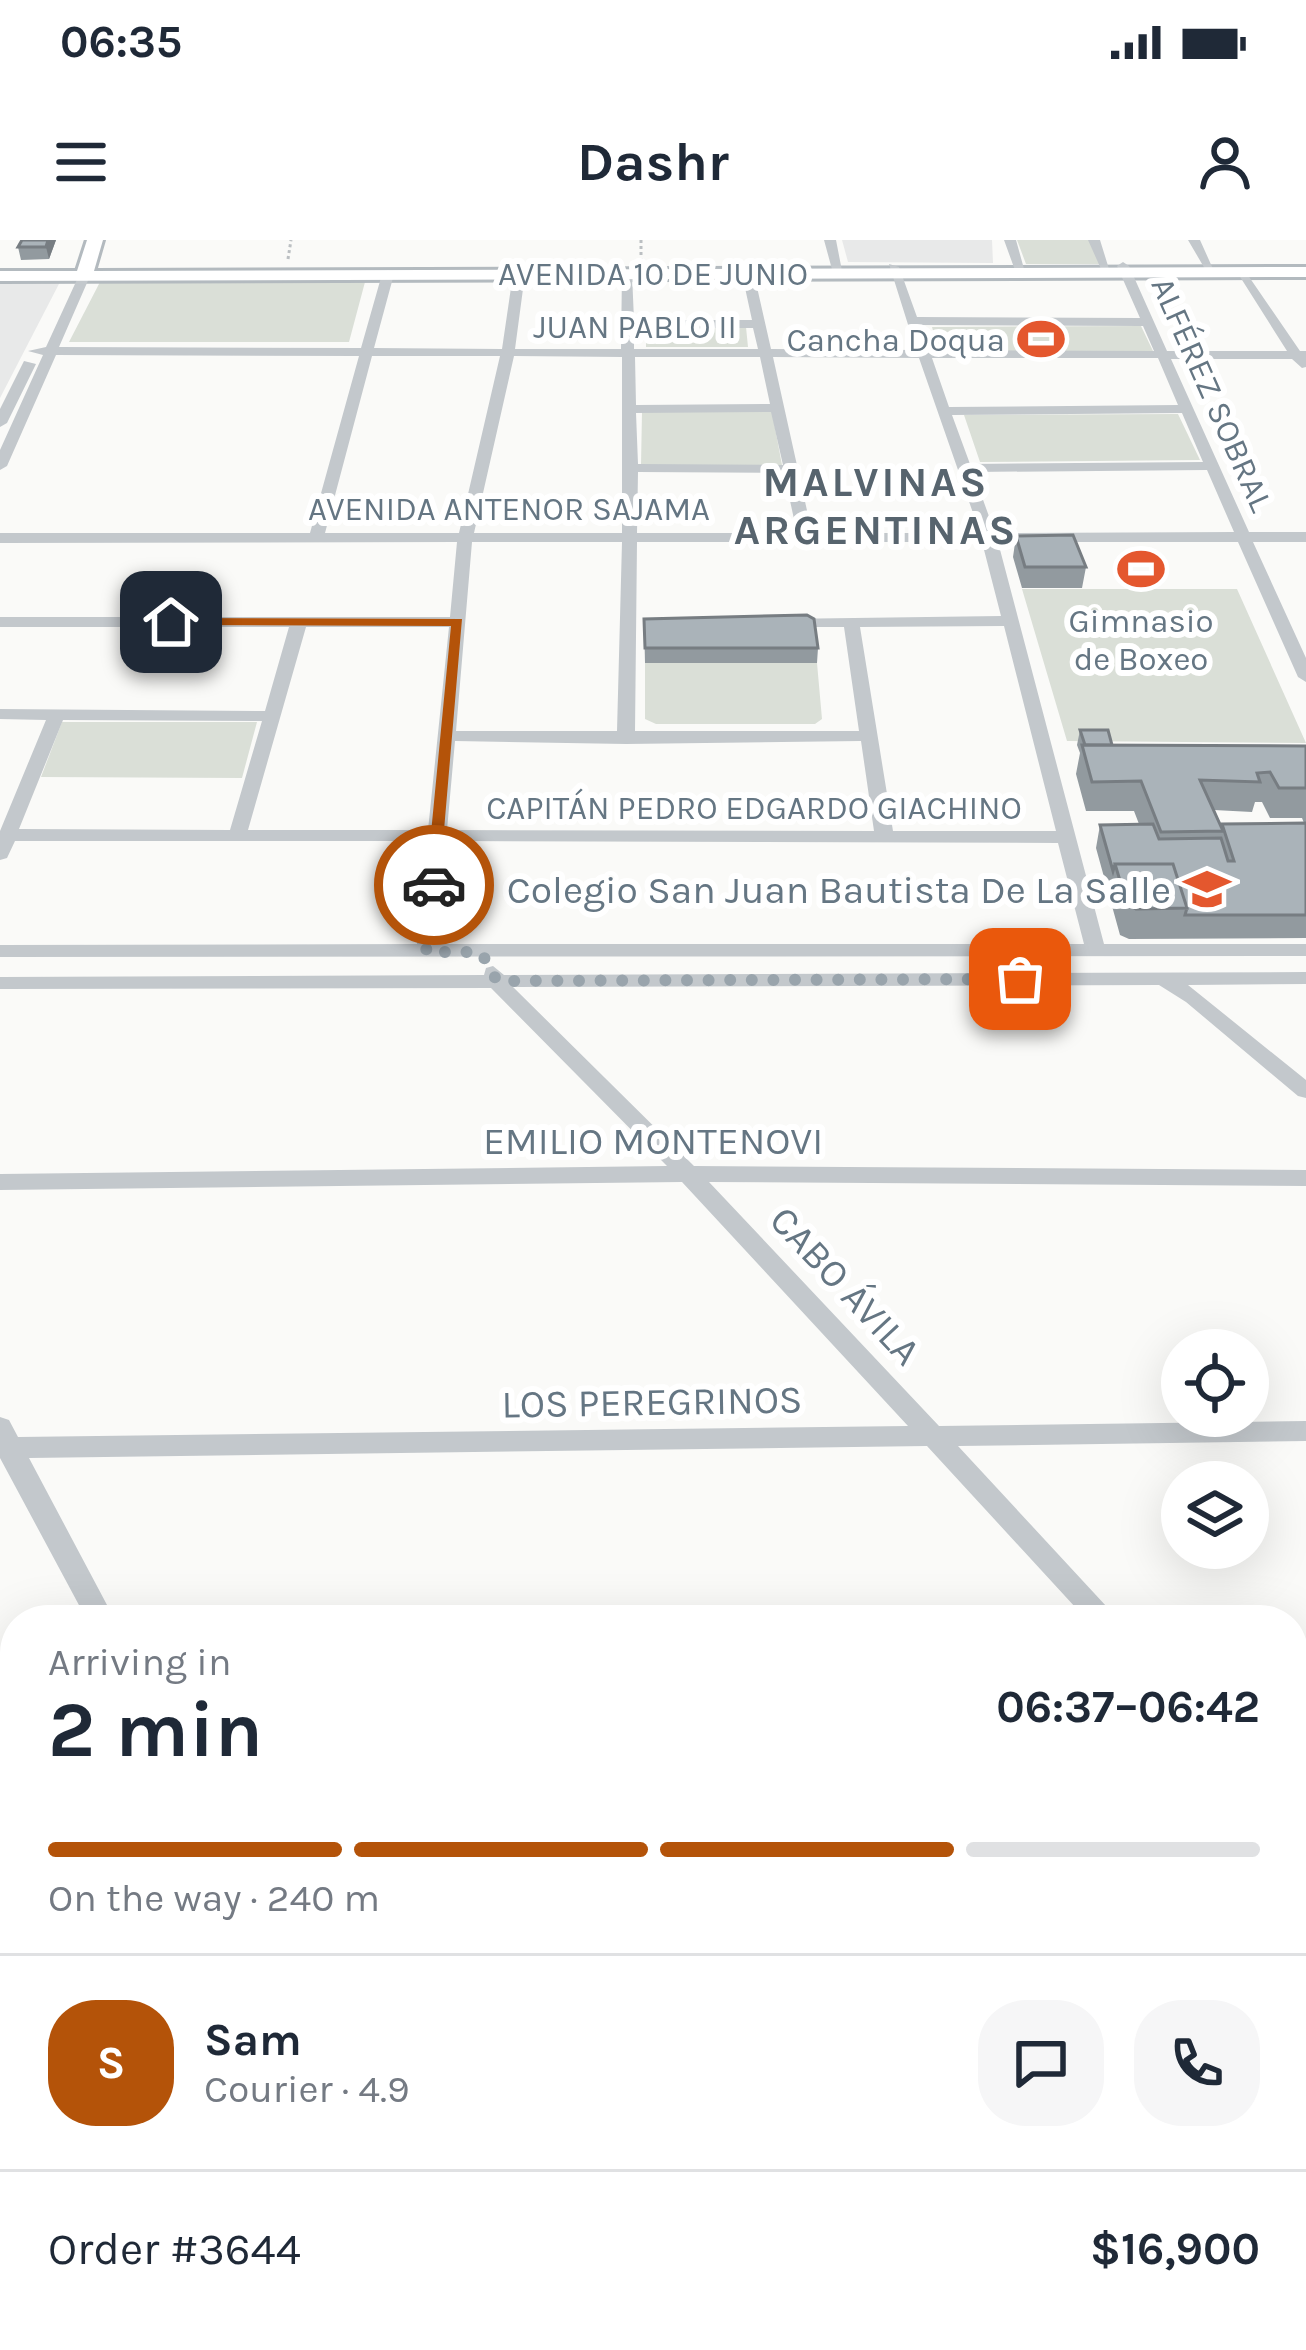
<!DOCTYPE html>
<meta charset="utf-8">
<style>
:root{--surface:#fff;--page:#f6f6f7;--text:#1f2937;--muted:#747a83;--line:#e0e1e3;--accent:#b45309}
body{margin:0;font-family:Karla,sans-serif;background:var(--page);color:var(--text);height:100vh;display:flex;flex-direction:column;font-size:45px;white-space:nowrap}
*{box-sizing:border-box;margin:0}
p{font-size:39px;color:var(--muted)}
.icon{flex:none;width:66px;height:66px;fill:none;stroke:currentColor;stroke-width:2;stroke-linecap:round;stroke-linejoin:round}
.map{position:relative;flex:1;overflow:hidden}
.details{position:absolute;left:0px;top:1365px;width:1308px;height:747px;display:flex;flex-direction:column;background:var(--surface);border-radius:48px 48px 0 0;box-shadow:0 12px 48px #0002}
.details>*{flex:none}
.fabs{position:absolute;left:1161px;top:1089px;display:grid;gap:24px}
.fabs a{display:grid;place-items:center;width:108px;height:108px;border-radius:50%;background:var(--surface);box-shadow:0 12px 48px #0002;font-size:60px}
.pin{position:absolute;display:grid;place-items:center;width:102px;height:102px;color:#fff;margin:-51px;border-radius:24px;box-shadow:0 6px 18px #0006}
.courier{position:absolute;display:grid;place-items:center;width:120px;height:120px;margin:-60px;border:9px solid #b45309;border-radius:50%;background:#fff;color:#222;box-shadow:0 3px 15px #0007}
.summary em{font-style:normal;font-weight:700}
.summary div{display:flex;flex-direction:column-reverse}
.summary{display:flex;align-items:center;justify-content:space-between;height:204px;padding:0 48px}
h1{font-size:78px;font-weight:700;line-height:90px}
.bar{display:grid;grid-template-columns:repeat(4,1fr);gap:18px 12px;align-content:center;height:144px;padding:0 48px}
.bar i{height:15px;border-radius:9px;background:var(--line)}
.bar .selected{background:var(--accent)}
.bar p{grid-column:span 4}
.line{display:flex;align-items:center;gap:30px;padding:0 48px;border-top:3px solid var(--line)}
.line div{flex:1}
.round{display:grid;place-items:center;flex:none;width:126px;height:126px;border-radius:48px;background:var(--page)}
.status{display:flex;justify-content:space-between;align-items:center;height:84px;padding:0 60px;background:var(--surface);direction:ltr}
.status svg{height:33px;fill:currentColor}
header{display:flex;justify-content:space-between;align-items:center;height:156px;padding:0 48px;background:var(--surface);font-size:54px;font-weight:700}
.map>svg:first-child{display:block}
</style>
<div class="status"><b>06:35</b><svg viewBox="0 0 49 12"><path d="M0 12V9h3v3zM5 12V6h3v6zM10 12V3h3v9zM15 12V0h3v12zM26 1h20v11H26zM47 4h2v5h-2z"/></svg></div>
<header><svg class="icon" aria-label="menu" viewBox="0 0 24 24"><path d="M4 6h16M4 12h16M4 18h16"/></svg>Dashr<svg class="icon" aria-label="person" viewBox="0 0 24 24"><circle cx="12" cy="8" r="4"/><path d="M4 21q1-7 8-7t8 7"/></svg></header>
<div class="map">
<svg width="1306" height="2110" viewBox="0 0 1306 2110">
<rect width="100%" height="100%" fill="#fafaf8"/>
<!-- built -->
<path fill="#e8e9e9" d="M 842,0 L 992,0 L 993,23 L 848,22 Z
M 0,40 L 61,40 L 0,158 Z"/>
<!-- green -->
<path fill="#dadfd7" d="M 1017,0 L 1089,0 L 1100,24 L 1026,24 Z
M 100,42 L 365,42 L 349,102 L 69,102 Z
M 1141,86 L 1153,111 L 939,112 L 932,87 Z
M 746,87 L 748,107 L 646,107 L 646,88 Z
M 642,172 L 772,172 L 782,225 L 641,225 Z
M 1178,174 L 1200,220 L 980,222 L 964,175 Z
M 1022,349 L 1237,349 L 1306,503 L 1067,501 Z
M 645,423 L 817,423 L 822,479 L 815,484 L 656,484 L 645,479 Z
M 62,482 L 257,482 L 242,538 L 41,537 Z"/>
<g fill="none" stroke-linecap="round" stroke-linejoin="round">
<defs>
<path id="secondary" d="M 87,0 L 103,0 L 94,31 L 1306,27 L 1306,37 L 0,41 L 0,31 L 77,31 Z"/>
</defs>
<!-- secondary casing -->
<use href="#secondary" stroke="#b3babf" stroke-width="6"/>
<!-- path -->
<path stroke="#bbbfc2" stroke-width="3" stroke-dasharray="3 3" stroke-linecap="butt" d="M 641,0 L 641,19
M 288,19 L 291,0"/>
<!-- street -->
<path fill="#c3c8cc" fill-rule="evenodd" d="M 824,0 L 836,0 L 843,36 L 833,33 Z
M 1004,0 L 1016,0 L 1026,36 L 1016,33 Z
M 1088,0 L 1100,0 L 1109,29 L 1101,29 Z
M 1188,0 L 1200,0 L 1213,29 L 1205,29 Z
M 1123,22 L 1129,26 L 1167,111 L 1287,111 L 1237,32 L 1243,28 L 1300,111 L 1306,111 L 1306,127 L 1302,128 L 1292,119 L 1171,119 L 1249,292 L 1306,292 L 1306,302 L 1253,302 L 1306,418 L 1306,442 L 1298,437 L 1238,302 L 998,302 L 1104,704 L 1306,704 L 1306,716 L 0,717 L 0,705 L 417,704 L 427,601 L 15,601 L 7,618 L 0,620 L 0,591 L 46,480 L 0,479 L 0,469 L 265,471 L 289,387 L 0,387 L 0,377 L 450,377 L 457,302 L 0,303 L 0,293 L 310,293 L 359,116 L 56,115 L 7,226 L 0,230 L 0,210 L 43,115 L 28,111 L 46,107 L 80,33 L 90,36 L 59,107 L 361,108 L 382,34 L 388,30 L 394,34 L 374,108 L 502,109 L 513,34 L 519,30 L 525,34 L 515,109 L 621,109 L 622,31 L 632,34 L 634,80 L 752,80 L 742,34 L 748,30 L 754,34 L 771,109 L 916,110 L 889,24 L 899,27 L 917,77 L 1140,78 L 1117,26 ZM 920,85 L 1143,86 L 1154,111 L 929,110 ZM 634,88 L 753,88 L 758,109 L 634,109 ZM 372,116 L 500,116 L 459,293 L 325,293 ZM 514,116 L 622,117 L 622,293 L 474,293 ZM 635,117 L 760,117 L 770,164 L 636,165 ZM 773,117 L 919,118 L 980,293 L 812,293 ZM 932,118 L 1158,118 L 1178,165 L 949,167 ZM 771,172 L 783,225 L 638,224 L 636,173 ZM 1182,173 L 1203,222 L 970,224 L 952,175 ZM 1207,230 L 1234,292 L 995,293 L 973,232 ZM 638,232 L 784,233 L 797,293 L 637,293 ZM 472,302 L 622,302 L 617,491 L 456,491 ZM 637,302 L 982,302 L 1001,376 L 780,379 L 780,385 L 786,387 L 844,387 L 859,491 L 635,491 ZM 1004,386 L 1056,591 L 893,591 L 860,387 ZM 306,387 L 449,387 L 428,590 L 248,590 ZM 63,480 L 262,481 L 230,590 L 19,589 ZM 455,501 L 626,504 L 861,501 L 874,591 L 447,590 ZM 446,601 L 1058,603 L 1084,704 L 437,704 Z
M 24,121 L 36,124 L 7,183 L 0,187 L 0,169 Z
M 493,726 L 504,735 L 1306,732 L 1306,744 L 1188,745 L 1306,840 L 1306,858 L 1298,856 L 1186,762 L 1159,745 L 513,747 L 694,926 L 1306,930 L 1306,946 L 709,942 L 939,1186 L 1306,1181 L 1306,1201 L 958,1206 L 1119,1380 L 1087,1380 L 927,1206 L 29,1218 L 115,1380 L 87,1380 L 0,1218 L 0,1177 L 9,1180 L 18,1197 L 908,1186 L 682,942 L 0,950 L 0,934 L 667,926 L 491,748 L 0,749 L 0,737 L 484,735 L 486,728 Z
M 1293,1454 L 1306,1455 L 1306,1481 L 1293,1480 Z
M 0,1559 L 15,1559 L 15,1587 L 0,1587 Z
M 1293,1569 L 1306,1576 L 1306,1612 L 1293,1605 Z
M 1306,1996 L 1306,2032 L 1293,2033 L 1293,1997 Z
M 0,2008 L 15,2008 L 15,2044 L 0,2044 Z
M 452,2097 L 490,2097 L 495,2110 L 457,2110 Z"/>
<!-- secondary -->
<use href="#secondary" fill="#fff" fill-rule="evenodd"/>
</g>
<!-- wall -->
<path fill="#929a9f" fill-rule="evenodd" d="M 56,0 L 49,19 L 21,20 L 18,7 Z
M 1016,296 L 1086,327 L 1082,348 L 1022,348 L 1013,317 Z
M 644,379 L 818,408 L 817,423 L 645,423 Z
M 1080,490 L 1112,505 L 1306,506 L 1306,698 L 1129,699 L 1120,695 L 1096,608 L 1100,585 L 1139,584 L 1134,571 L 1086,571 L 1076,534 L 1080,513 L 1077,505 ZM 1255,562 L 1262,562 L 1270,578 L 1302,578 L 1304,583 L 1222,584 L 1221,588 L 1214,570 L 1252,572 Z"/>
<!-- shaded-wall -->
<path fill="#777d82" d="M 48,0 L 56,0 L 49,19 L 46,7 Z"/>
<!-- building -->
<path fill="#aab3b9" stroke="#777d82" stroke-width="3" d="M 22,0 L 48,0 L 46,7 L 18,7 Z
M 1073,295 L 1086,327 L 1025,327 L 1016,296 Z
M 807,375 L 814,379 L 818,408 L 645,408 L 644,379 Z
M 1080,490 L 1108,490 L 1112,505 L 1085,505 Z
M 1082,505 L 1306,506 L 1306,548 L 1279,548 L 1270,532 L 1257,533 L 1260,542 L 1200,540 L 1223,591 L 1161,592 L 1141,541 L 1092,542 Z
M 1306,583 L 1306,675 L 1185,675 L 1187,668 L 1173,624 L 1115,624 L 1113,631 L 1100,585 L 1153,584 L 1159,599 L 1221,598 L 1228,621 L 1234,621 L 1222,584 Z
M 1115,624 L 1173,624 L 1187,668 L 1136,669 L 1127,664 Z"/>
<!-- route -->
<path fill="#b45309" d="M 171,378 L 462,379 L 439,649 L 426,645 L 451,386 L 166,385 Z"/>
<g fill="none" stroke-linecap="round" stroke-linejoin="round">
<!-- done -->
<path stroke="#99a4ac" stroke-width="12" stroke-dasharray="0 21.6" d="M 434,645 L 426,712 L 481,712 L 497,741 L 1020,739"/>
</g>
<!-- icons -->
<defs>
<symbol id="stadium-bare" viewBox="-9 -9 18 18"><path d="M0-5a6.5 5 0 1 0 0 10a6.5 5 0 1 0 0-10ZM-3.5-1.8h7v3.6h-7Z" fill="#e4572e" stroke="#fff" stroke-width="2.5" paint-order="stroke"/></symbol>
<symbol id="school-bare" viewBox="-9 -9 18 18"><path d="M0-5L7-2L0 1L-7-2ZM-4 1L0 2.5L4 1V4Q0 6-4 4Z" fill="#e4572e" stroke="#fff" stroke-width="2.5" paint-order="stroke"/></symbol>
</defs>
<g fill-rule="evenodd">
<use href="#stadium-bare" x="1008" y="66" width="66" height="66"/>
<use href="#stadium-bare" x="1108" y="296" width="66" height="66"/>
<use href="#school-bare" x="1174" y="616" width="66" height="66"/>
</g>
<g text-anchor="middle" stroke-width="12" stroke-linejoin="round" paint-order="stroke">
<!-- far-street labels -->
<g font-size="33" fill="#657683" stroke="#fff">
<text x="653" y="45">AVENIDA 10 DE JUNIO</text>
<text x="635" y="98">JUAN PABLO II</text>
<text transform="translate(1213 154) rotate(66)" y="12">ALFÉREZ SOBRAL</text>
<text x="509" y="280">AVENIDA ANTENOR SAJAMA</text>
<text x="754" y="579">CAPITÁN PEDRO EDGARDO GIACHINO</text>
</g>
<!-- far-poi labels -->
<g font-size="33" fill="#657683" stroke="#fff" text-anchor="end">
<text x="1005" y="111">Cancha Doqua</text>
<text x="1141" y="392" text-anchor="middle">Gimnasio<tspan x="1141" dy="38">de Boxeo</tspan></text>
</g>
<!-- poi labels -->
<g font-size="39" fill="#657683" stroke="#fff" text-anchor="end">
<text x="1171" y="663">Colegio San Juan Bautista De La Salle</text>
</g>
<!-- street labels -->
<g font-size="39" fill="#657683" stroke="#fff">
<text x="653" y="914">EMILIO MONTENOVI</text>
<text transform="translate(846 1045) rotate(47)" y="14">CABO ÁVILA</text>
<text transform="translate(652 1161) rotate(-1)" y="14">LOS PEREGRINOS</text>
</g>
<!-- far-district labels -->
<g font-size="42" font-weight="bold" letter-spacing="3" fill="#57646e" stroke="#fff">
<text x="876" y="256">MALVINAS<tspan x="876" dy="48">ARGENTINAS</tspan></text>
</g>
</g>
</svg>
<div class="fabs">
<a><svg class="icon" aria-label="locate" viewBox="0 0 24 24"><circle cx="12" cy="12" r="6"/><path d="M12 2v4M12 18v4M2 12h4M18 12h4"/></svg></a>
<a><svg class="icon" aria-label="layers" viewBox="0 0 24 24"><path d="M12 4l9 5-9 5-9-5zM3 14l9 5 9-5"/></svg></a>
</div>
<div class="pin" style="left:1020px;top:739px;background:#ea580c"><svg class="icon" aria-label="bag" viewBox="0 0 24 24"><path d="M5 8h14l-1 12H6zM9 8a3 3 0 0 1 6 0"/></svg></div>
<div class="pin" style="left:171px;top:382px;background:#1f2937"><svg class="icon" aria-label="home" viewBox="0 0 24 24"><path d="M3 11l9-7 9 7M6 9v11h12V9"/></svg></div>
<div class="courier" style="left:434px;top:645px"><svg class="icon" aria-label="car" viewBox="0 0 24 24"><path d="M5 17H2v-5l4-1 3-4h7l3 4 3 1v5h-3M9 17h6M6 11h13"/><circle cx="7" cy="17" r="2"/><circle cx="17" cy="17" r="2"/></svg></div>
<section class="details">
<div class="summary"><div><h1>2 min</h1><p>Arriving in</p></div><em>06:37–06:42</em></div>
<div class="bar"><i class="selected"></i><i class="selected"></i><i class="selected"></i><i></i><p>On the way · 240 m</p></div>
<div class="line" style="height:216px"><b class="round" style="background:var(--accent);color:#fff">S</b><div><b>Sam</b><p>Courier · 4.9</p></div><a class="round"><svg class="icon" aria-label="chat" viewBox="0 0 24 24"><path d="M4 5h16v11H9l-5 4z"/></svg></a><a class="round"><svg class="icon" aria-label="phone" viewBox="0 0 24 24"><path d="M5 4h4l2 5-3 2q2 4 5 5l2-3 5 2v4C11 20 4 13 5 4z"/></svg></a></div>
<div class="line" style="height:156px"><div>Order #3644</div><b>$16,900</b></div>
</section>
</div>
